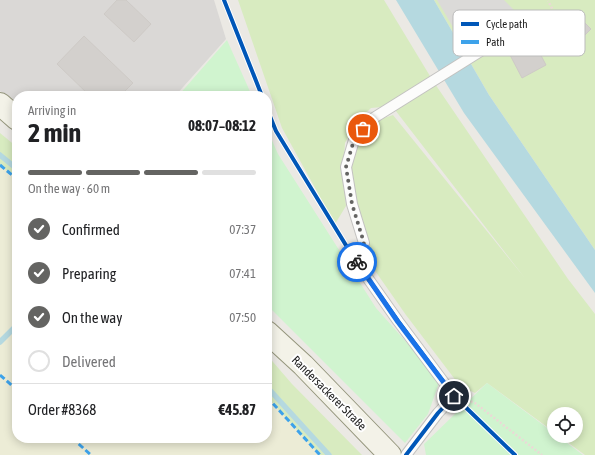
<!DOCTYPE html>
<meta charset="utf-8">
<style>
:root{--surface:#fff;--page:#f6f6f6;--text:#202124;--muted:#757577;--line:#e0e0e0;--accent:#646462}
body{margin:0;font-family:"Asap Condensed",sans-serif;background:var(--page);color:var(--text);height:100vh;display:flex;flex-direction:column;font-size:15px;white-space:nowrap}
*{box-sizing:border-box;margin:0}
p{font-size:13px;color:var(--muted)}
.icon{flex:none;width:22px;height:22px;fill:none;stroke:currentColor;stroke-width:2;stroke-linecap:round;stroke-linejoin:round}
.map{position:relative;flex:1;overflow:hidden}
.side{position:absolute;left:12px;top:91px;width:260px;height:352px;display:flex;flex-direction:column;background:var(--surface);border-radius:16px;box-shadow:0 2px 10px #0003}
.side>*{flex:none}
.controls{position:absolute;left:547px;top:407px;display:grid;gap:8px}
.controls a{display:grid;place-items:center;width:36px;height:36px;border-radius:50%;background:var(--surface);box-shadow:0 2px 10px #0003;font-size:20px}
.pin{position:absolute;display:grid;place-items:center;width:34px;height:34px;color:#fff;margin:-17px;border:2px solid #fff;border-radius:50%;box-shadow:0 1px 4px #0007}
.courier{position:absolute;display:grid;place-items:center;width:40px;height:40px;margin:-20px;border:3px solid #1a73e8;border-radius:50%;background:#fff;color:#222;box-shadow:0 1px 5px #0007}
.headline em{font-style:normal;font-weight:700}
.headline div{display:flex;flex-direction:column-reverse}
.headline{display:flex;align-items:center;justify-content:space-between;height:68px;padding:0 16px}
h1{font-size:26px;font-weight:700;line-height:30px}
.bar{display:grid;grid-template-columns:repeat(4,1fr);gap:6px 4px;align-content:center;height:48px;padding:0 16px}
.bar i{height:5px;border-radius:3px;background:var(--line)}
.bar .selected{background:var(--accent)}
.bar p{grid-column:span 4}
.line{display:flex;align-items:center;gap:10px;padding:0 16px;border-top:1px solid var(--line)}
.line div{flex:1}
ol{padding:0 16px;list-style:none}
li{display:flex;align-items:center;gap:12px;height:44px}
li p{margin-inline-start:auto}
li .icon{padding:4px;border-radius:50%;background:var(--accent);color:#fff;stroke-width:4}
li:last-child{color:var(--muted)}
li i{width:22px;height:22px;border:2px solid var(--line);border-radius:50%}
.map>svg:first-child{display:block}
</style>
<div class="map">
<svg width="595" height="455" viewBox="0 0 595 455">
<rect width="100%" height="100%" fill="#ebe9e4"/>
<!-- residential -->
<path fill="#dad8d6" d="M 0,0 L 214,0 L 226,39 L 175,96 L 17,96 L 17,107 L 0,91 Z"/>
<!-- farmland -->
<path fill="#ececd6" d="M 0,165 L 17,179 L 17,438 L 267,438 L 267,397 L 320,455 L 0,455 Z"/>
<!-- grass -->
<path fill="#d8ebc0" d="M 238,0 L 384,0 L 433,81 L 568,279 L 595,314 L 595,455 L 585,455 L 559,436 L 576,436 L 576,414 L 554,414 L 554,432 L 487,383 L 475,393 L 460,386 L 406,315 L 371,265 L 355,203 L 351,167 L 356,147 L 370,129 L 381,119 L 393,115 L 524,277 L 392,106 L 371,108 L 355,124 L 345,143 L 343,173 L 346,206 L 335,224 L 282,128 Z
M 434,0 L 595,0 L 595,250 L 489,95 Z
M 0,133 L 17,147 L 17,179 L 0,165 Z
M 267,355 L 292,384 L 362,455 L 320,455 L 267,397 Z"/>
<!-- park -->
<path fill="#d0f4cf" d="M 227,40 L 252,96 L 178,96 Z
M 267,129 L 278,154 L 376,308 L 440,380 L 428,414 L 405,443 L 267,305 Z
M 487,383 L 554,433 L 554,436 L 558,436 L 583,455 L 426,455 L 424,444 Z"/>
<!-- parking -->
<path fill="#dbdad8" d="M 437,0 L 504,0 L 526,22 L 491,40 L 460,39 Z"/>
<!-- water -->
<path fill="#b5d9e0" d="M 396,0 L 434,0 L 489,95 L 595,250 L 595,293 L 464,113 Z"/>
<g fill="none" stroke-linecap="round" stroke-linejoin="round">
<!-- stream -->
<path stroke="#b5d9e0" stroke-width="5.5" d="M 0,155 L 17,169
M 0,342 L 17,325
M 267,387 L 329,455"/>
</g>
<!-- building -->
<path fill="#d3d0cd" stroke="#cecac6" d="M 117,0 L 126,0 L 151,24 L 134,42 L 104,14 Z
M 578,16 L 591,29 L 573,47 L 560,34 Z
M 84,36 L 133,83 L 120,96 L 90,96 L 57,64 Z
M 534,42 L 546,65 L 522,78 L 510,55 Z"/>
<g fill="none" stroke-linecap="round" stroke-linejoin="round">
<defs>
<path id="lane" d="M 406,455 L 438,413 L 454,396 L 398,321 L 355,260 L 364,243 L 352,204 L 346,167 L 354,140 L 372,119 L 484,49"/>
<path id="secondary" d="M 0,104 L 17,119
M 267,332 L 303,365 L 390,455"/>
</defs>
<!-- lane casing -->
<use href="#lane" stroke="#c3c2c0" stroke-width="12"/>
<!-- secondary casing -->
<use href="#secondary" stroke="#94957c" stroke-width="24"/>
<!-- path -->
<path stroke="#ebd9d6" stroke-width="2.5" stroke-dasharray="2 2" stroke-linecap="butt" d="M 496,46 C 515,42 541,26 554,12 L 548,1
M 467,400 L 475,403 L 542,455"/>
<!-- lane -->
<use href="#lane" stroke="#fcfcfb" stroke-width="10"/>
<!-- secondary -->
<use href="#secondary" stroke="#f3f2e8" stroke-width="22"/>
<!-- quiet -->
<path stroke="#3da2ea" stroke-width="3" stroke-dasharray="6 3" stroke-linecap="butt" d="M 0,165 L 17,179
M 0,375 L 17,390
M 267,397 L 320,455
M 72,438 L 91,455"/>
<defs>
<path id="cycleway" d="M 224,0 L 262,96
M 267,109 L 276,131 L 355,260 L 398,321 L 454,396 L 515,455
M 406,455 L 438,413 L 454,396"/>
</defs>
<!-- cycleway casing -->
<use href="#cycleway" stroke="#fff" stroke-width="6"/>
<!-- cycleway -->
<use href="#cycleway" stroke="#0057b8" stroke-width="4"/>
</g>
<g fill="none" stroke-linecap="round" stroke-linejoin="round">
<!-- done -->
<path stroke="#646462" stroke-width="4" stroke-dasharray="0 7.2" d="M 357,262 L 355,260 L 364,243 L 352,204 L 346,167 L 354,140 L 363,129"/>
<!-- route -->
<path stroke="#1a73e8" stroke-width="5" d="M 357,262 L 398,322 L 454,396"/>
</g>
<g text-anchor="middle" stroke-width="4" stroke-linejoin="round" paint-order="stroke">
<!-- street labels -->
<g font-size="12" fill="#1c1c1c" stroke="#fff">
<text transform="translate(329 393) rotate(45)" y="4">Randersackerer Straße</text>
</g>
</g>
<!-- legend -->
<rect x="453" y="10" width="132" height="46" rx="6" fill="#fff" stroke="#bbb" stroke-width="1"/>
<rect x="461" y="22" width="18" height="4" fill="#0057b8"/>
<rect x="461" y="40" width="18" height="4" fill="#3da2ea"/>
<g font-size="11" fill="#1c1c1c">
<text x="486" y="28">Cycle path</text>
<text x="486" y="46">Path</text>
</g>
</svg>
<div class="controls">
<a><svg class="icon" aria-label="locate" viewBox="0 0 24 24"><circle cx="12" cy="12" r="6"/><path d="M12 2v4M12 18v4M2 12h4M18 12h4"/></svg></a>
</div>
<div class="pin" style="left:363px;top:129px;background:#ea580c"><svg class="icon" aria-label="bag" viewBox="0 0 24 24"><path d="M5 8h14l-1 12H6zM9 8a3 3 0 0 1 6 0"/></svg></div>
<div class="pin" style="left:454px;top:396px;background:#1f2937"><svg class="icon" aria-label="home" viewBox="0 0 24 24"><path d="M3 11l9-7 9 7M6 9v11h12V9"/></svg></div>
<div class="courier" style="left:357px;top:262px"><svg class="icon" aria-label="bike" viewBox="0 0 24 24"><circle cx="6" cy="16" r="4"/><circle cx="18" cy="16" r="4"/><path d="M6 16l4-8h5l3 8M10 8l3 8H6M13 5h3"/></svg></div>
<section class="side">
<div class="headline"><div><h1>2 min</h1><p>Arriving in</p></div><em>08:07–08:12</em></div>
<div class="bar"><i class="selected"></i><i class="selected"></i><i class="selected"></i><i></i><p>On the way · 60 m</p></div>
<ol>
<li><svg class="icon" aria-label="check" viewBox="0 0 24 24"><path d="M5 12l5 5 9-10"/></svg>Confirmed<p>07:37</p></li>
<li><svg class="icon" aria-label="check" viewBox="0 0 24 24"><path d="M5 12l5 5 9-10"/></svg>Preparing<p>07:41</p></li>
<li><svg class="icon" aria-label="check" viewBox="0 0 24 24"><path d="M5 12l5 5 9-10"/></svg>On the way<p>07:50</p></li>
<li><i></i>Delivered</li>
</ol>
<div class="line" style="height:52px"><div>Order #8368</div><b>€45.87</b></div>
</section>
</div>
